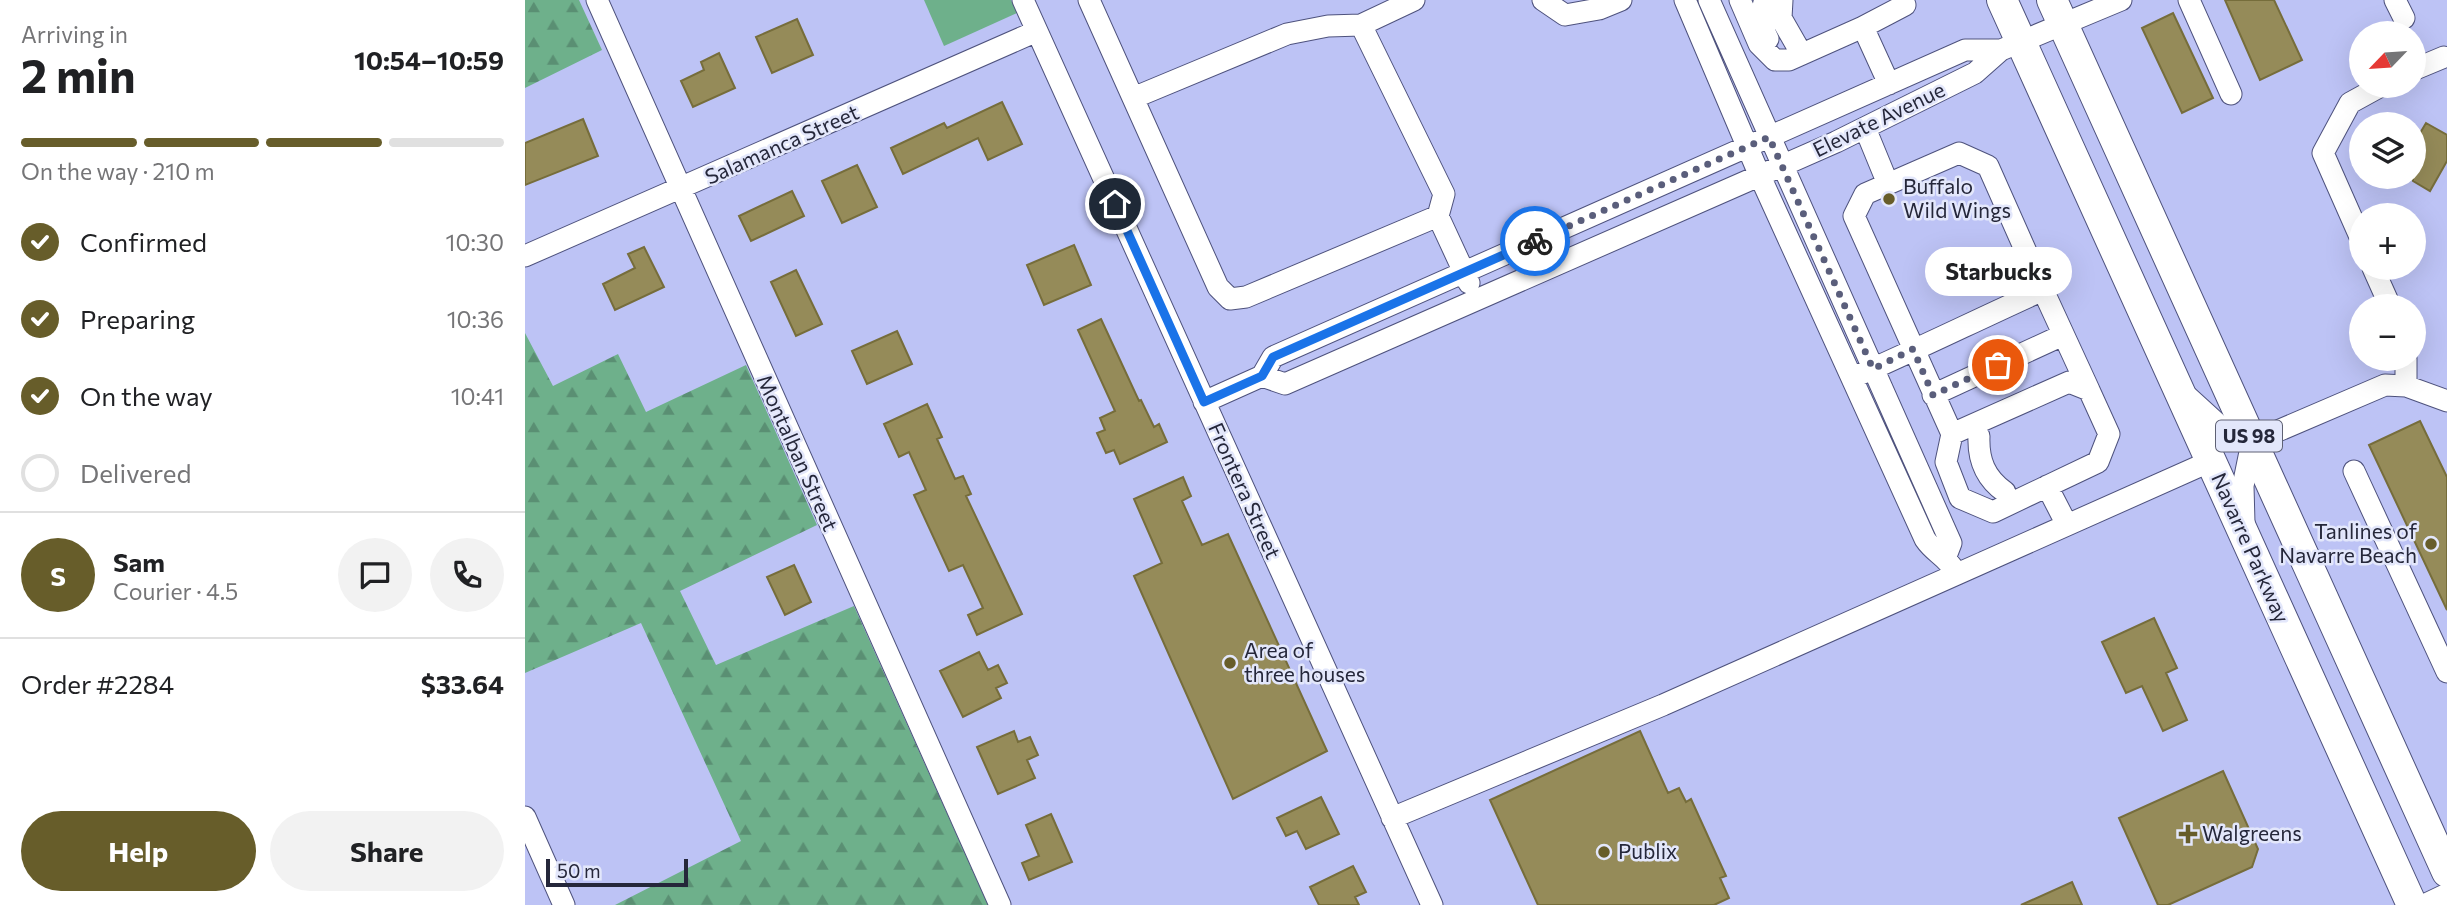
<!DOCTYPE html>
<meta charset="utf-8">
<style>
:root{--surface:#fff;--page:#f2f2f2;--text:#202124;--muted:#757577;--line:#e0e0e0;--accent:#675d2a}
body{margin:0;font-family:Commissioner,sans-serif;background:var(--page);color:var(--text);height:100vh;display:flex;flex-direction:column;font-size:26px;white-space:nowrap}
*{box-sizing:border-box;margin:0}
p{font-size:23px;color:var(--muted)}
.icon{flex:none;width:38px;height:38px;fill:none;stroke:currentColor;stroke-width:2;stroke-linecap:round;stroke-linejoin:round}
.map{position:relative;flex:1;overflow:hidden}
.sheet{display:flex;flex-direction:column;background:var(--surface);width:525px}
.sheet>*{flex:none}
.needle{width:46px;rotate:245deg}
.controls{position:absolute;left:1824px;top:21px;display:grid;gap:14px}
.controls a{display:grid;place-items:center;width:77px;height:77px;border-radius:50%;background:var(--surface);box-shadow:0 7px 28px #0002;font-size:35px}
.scale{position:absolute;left:21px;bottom:18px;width:142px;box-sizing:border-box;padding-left:7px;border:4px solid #25273a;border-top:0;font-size:19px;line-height:24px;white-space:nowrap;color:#25273a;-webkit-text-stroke:5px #e3e7fb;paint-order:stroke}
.pin{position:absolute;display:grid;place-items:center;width:60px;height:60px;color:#fff;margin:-30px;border:4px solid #fff;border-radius:50%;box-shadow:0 2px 7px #0007}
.courier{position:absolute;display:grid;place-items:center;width:70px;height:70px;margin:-35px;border:5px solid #1a73e8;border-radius:50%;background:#fff;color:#222;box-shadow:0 2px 9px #0007}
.bubble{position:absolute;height:49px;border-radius:24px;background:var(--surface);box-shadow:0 7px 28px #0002;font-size:23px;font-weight:700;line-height:49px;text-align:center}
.headline em{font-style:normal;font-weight:700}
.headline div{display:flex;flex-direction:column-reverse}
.headline{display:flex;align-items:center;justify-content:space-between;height:119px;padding:0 21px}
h1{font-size:46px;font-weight:700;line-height:52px}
.bar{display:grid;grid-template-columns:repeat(4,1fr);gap:10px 7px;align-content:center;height:84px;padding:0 21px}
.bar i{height:9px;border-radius:5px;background:var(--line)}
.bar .selected{background:var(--accent)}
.bar p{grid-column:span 4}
.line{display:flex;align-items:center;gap:18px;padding:0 21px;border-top:2px solid var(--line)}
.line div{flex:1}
.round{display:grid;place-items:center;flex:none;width:74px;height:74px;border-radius:37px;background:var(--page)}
ol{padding:0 21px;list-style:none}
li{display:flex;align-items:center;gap:21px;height:77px}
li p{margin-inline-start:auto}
li .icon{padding:7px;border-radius:50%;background:var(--accent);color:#fff;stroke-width:4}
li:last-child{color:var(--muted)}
li i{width:38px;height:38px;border:4px solid var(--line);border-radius:50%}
.action{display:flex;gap:14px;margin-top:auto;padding:14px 21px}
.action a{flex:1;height:80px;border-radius:42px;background:var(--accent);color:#fff;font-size:28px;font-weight:700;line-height:80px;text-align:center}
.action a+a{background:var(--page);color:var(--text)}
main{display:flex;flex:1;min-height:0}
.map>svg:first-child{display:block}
</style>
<main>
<section class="sheet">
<div class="headline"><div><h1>2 min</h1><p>Arriving in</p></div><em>10:54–10:59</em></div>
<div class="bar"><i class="selected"></i><i class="selected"></i><i class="selected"></i><i></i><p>On the way · 210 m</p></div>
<ol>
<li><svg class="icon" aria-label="check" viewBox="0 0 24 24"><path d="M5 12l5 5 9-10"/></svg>Confirmed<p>10:30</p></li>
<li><svg class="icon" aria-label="check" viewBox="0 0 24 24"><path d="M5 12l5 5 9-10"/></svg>Preparing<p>10:36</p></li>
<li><svg class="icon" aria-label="check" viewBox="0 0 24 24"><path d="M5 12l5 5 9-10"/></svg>On the way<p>10:41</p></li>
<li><i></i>Delivered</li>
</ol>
<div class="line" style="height:126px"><b class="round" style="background:var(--accent);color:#fff">S</b><div><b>Sam</b><p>Courier · 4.5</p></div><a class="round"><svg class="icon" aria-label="chat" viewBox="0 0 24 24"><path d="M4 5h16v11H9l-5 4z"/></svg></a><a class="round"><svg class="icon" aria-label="phone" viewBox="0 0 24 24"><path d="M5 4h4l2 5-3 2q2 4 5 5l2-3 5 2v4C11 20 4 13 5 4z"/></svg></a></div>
<div class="line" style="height:91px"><div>Order #2284</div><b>$33.64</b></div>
<div class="action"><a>Help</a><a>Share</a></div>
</section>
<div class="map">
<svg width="1922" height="905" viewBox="0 0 1922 905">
<defs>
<pattern id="forest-firs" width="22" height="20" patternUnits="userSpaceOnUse" patternTransform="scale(1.75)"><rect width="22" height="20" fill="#6eb08b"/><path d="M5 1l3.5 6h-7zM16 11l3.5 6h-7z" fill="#5a8f73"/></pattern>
</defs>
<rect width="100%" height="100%" fill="#bdc3f5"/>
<!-- grass -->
<path fill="#6eb08b" d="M 399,0 L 486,0 L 492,13 L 419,46 Z"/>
<!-- forest -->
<path fill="url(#forest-firs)" d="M 0,0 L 54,0 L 77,50 L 0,88 Z
M 0,333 L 28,386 L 93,354 L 121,412 L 221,365 L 292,525 L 155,591 L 191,665 L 329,606 L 463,905 L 90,905 L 216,841 L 116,623 L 0,673 Z"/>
<!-- building -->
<path fill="#958b59" stroke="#766d3b" stroke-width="2" d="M 1700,0 L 1749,0 L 1777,60 L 1735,80 Z
M 1648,13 L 1688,98 L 1657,113 L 1617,28 Z
M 272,19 L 288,55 L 247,73 L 231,37 Z
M 194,53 L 210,88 L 168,107 L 156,81 L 179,70 L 176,62 Z
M 477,102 L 497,144 L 463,160 L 453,138 L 378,174 L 366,148 L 419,123 L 422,128 Z
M 58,119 L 73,156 L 0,185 L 0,143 Z
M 1901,123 L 1922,135 L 1922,161 L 1905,191 L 1888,181 L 1888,145 Z
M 332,165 L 352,207 L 317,223 L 297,181 Z
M 267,191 L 279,216 L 226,241 L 214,216 Z
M 549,245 L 566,285 L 519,305 L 502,265 Z
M 119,247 L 139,287 L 90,310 L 78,284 L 110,268 L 103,254 Z
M 271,270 L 297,324 L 271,336 L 246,282 Z
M 576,319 L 614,401 L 616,400 L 629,427 L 634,424 L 642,442 L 595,464 L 589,450 L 581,453 L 572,433 L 580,430 L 575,418 L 590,411 L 553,330 Z
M 372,331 L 387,364 L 342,384 L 327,351 Z
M 402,404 L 417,437 L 412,439 L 430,479 L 438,476 L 446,494 L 441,496 L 497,614 L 452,635 L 443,615 L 458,608 L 438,565 L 424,571 L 389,495 L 401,490 L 384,452 L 374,457 L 359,424 Z
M 1895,421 L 1922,477 L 1922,610 L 1844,445 Z
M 658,477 L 666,496 L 657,501 L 677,545 L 703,534 L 802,751 L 708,799 L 609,576 L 637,563 L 609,499 Z
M 269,565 L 286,602 L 260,615 L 242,577 Z
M 1629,618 L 1652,668 L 1641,673 L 1662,720 L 1638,731 L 1617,686 L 1601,693 L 1577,642 Z
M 454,652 L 463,670 L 473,665 L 482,683 L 471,688 L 476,698 L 438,717 L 415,671 Z
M 489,731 L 493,742 L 505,737 L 513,755 L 502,760 L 510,778 L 473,794 L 452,747 Z
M 1115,731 L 1143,793 L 1154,788 L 1161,802 L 1166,799 L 1201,876 L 1195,878 L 1204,898 L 1189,905 L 1013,905 L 965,800 Z
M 1698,771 L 1733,849 L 1727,867 L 1643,905 L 1633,905 L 1594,818 Z
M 796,797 L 814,834 L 781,849 L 772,831 L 761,836 L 752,818 Z
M 526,814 L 547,862 L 504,880 L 497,863 L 514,856 L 501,825 Z
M 828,866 L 841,892 L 830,897 L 834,905 L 794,905 L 785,887 Z
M 1547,882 L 1557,905 L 1496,905 Z"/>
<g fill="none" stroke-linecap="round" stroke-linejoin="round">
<defs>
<path id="minor" d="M 72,0 L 475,905
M 498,0 L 907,905
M 564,0 L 608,98
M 889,0 L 836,25 L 803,26 L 762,34 L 608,98 L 693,287 L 705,299 L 721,297 L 913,216 L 944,283
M 1018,0 L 1040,15 L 1074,9 L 1096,0
M 1160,0 L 1234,174 L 1400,539 C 1410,554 1420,554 1432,574
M 1184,0 L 1426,543 L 1421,556
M 1215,0 L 1234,44 L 1250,60 L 1264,60 L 1338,27
M 1240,0 C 1234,15 1236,25 1243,39
M 1257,0 L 1256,18 L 1272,46
M 1664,0 L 1706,94
M 1870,0 L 1879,18
M 836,25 L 919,194 L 913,216
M 1888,70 L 1919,57
M 1364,84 L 1338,27 L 1380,5 L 1378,0
M 1340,128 L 1363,184
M 1836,239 L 1798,153 L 1825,103 L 1856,86
M 0,256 L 512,31
M 1848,268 L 1865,306
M 1518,290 L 1564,390
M 737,376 L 760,384 L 1311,142 L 1450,73 L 1476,50 L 1596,0
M 1327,378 C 1391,350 1454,319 1518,290 L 1463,166 L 1434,153 L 1340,194 L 1329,216 L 1427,434 L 1421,462 L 1435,498 L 1468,512 L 1573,462 L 1584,434 L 1564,390 L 1544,382 L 1427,434
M 1881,386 L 1881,359
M 1408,395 L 1538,335
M 1663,397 L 1697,428 L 1727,442 L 1860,385 L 1881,386 L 1922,401
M 679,402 L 737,376 L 748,357 L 1440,50 L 1476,50
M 1454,436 C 1453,460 1460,478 1480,492
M 1829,471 L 1922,672
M 1522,486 L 1542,525
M 1719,523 L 1718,486 L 1727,442
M 0,817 L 39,905
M 867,818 L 1138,705 L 1686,461
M 1899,905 L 1922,894"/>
<path id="highway" d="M 1477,0 L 1887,905
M 1527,0 L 1922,872"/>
</defs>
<!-- minor casing -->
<use href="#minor" stroke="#4e527d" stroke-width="23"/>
<!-- highway casing -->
<use href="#highway" stroke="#4e527d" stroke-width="32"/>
<!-- minor -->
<use href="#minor" stroke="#fff" stroke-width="21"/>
<!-- highway -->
<use href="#highway" stroke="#fff" stroke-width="30"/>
</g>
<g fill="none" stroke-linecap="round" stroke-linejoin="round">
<!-- done -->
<path stroke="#5a5e7b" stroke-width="7" stroke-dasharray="0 12.6" d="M 1010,241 L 1244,137 L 1348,369 L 1388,349 L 1408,395 L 1473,365"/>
<!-- route -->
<path stroke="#1a73e8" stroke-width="9" d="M 590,204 L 679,402 L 737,376 L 748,357 L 1010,241"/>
</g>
<!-- markers -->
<g fill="#675d2a" stroke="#e3e7fb" stroke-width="2.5">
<circle cx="1364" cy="199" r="7"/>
<circle cx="1906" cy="544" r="7"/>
<circle cx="705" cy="663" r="7"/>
<path d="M1659.5 823.5h7v7h7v7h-7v7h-7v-7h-7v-7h7z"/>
<circle cx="1079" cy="852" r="7"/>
</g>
<g text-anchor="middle" stroke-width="5" stroke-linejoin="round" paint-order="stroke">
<!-- shield labels -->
<rect fill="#e3e7fb" stroke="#5e6174" stroke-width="2" x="1691" y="420.5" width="66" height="31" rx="5"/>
<g font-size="19" font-weight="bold" fill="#25273a">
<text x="1724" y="443">US 98</text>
</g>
<!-- street labels -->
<g font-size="21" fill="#25273a" stroke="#e3e7fb">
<text transform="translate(1354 120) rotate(-26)" y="7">Elevate Avenue</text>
<text transform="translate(257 145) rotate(-24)" y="7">Salamanca Street</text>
<text transform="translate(272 453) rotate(66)" y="7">Montalban Street</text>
<text transform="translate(719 491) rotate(66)" y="7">Frontera Street</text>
<text transform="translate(1725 548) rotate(66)" y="7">Navarre Parkway</text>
</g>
<!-- poi labels -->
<g font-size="21" fill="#25273a" stroke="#e3e7fb" text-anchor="start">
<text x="1378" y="194">Buffalo<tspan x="1378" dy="24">Wild Wings</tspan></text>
<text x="1892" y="539" text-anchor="end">Tanlines of<tspan x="1892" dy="24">Navarre Beach</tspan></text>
<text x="719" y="658">Area of<tspan x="719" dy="24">three houses</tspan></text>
<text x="1677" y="841">Walgreens</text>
<text x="1093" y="859">Publix</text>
</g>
</g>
</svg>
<div class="controls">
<a><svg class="needle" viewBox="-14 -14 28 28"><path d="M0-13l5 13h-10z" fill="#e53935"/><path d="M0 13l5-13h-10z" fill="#757577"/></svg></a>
<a><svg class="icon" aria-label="layers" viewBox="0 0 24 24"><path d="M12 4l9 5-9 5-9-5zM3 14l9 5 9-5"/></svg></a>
<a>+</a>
<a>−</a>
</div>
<div class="scale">50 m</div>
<div class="pin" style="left:1473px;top:365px;background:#ea580c"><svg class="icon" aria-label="bag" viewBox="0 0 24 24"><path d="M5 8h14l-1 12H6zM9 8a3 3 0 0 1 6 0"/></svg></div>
<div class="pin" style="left:590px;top:204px;background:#1f2937"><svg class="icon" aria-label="home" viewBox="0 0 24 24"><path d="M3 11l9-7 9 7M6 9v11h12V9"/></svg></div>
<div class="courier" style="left:1010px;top:241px"><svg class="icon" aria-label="bike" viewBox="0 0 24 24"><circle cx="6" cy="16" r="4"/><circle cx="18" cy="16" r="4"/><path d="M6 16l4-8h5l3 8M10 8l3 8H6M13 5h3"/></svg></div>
<div class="bubble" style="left:1400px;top:247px;width:147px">Starbucks</div>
</div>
</main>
